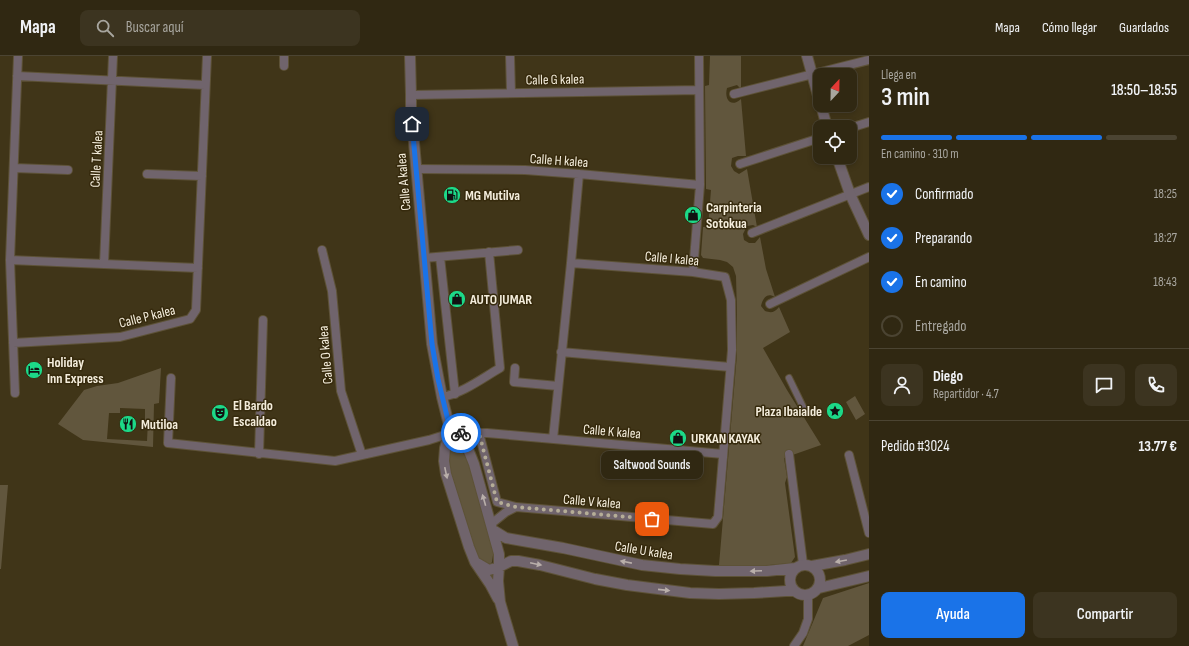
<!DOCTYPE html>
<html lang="es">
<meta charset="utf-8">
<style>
:root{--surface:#302812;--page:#3c3420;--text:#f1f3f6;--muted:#a8a69f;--line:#4b4432;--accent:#1a73e8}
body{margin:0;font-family:"Sofia Sans Condensed",sans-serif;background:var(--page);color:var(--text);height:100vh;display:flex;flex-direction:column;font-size:15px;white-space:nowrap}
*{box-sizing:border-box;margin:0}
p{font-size:13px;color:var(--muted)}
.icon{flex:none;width:22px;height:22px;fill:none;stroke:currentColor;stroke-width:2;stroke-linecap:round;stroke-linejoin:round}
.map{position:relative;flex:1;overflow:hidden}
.side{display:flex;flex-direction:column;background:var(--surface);width:320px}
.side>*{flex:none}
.needle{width:26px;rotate:22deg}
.controls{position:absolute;left:813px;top:12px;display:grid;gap:8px}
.controls a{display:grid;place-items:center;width:44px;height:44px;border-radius:8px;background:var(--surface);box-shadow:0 2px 6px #0003,0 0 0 1px var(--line);font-size:20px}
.pin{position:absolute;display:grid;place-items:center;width:34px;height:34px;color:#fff;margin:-17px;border-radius:8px;box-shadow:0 2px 6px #0006}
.courier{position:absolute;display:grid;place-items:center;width:40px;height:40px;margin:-20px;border:3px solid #1a73e8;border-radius:50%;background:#fff;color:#222;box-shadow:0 1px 5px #0007}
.bubble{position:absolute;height:28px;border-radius:8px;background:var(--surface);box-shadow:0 2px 6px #0003,0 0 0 1px var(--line);font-size:13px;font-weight:600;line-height:28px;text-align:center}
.overview em{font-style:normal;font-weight:600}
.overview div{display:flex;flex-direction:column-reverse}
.overview{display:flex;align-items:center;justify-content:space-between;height:68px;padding:0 12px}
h1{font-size:26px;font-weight:600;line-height:30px}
.bar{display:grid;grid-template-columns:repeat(4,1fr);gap:6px 4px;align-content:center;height:48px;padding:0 12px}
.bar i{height:5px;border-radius:3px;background:var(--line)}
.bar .selected{background:var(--accent)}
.bar p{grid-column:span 4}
.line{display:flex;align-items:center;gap:10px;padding:0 12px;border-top:1px solid var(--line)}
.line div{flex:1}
.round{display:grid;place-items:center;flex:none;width:42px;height:42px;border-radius:8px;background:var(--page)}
ol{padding:0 12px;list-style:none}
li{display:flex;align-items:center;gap:12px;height:44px}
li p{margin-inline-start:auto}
li .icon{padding:4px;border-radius:50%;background:var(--accent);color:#fff;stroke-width:4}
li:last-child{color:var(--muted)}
li i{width:22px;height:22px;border:2px solid var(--line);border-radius:50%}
.action{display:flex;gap:8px;margin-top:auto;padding:8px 12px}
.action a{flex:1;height:46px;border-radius:8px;background:var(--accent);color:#fff;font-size:16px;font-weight:600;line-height:46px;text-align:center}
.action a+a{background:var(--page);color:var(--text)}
header{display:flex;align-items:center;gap:24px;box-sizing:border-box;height:56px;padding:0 20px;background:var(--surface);border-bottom:1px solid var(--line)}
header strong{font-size:19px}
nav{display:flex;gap:22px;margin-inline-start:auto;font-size:14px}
.search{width:280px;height:36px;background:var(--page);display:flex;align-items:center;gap:10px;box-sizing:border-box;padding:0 14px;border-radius:8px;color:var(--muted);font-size:15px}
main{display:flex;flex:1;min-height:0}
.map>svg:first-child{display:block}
</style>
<header>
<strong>Mapa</strong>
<div class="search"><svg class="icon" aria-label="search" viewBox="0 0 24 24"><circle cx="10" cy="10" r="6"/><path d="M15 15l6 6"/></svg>Buscar aquí</div>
<nav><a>Mapa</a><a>Cómo llegar</a><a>Guardados</a></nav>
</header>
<main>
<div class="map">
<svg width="869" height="590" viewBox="0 0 869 590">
<rect width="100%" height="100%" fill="#403518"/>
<!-- green -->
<path fill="#61563d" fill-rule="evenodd" d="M 710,0 L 741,0 L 741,33 L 737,29 L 727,32 C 724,44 731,52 741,43 L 746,100 L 738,100 L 732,102 L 731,110 L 734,115 L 739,118 L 747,113 L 757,171 L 753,169 L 747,170 L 743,178 L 744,184 L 749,187 L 755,187 L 760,181 L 766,213 L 775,241 C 767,236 763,242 761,250 L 765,255 C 771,257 774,257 779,251 L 790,276 L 763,292 L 787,334 L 821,389 L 784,402 L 787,421 L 785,427 L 795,501 L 791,507 C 768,509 742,512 719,509 L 737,298 L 737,259 L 736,220 L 733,211 L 727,206 L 720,204 L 703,202 L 701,199 L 703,171 L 708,171 L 711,134 L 706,133 L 705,30 L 709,29 Z
M 161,312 L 159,347 L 154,348 L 153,391 L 83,384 L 58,368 L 84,334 L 97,330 L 118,327 ZM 120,352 L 145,353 L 145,365 L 148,365 L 147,385 L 107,383 L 109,357 L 120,357 Z
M 855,340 L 865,358 L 856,364 L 846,346 Z
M 454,388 L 459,390 L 469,407 L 494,492 L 492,506 L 490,509 L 482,506 L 476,500 L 450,415 L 448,400 L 451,389 Z
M 0,429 L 8,429 L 1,513 L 0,513 Z
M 869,527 L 869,579 L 848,590 L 803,590 L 823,542 Z"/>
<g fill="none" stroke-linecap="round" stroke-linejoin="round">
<defs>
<path id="pedestrian" d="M 789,322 L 804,353"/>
<path id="minor" d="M 284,0 L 284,10
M 510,0 L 511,37
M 17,20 L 205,29
M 734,38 L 869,4
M 411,39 L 699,34
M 850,72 L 869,66
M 740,108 L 820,82
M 14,112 L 68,114
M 416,113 L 525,114 L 579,118 L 700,129
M 147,118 L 202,120
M 752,177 L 869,131
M 322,194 L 332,235 L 341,335 L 362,399
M 440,201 L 455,338
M 424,202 L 518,194
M 10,204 L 198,212
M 104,208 L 113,0
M 693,216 L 700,129 L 699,0
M 770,248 L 869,201
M 13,287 L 120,281 L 190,263 L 196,254 L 207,0
M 561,296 L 730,311
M 515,312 L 514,326 L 558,330
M 171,322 L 168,387 L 335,405 L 429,384 L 451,377 L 487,377 L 723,398
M 15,337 L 10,204 L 18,0
M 442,341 C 463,337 481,323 500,312 L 489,196
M 479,377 L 497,446 L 516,451
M 553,383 L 571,207 L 579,118
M 259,398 L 263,264
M 789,398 L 803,508
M 849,399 L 869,477
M 491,468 L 506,456 L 516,451 L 713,468 L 718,461 L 732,294 L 731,244 L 725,221 L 693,216 L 571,207
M 794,590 L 803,577 L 808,563 L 808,539"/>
<path id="tertiary" d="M 410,0 L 411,39 L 411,53 L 432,288 L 442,341 L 452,381
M 807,0 L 820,47
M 821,49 L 827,71
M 837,101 L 850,138 L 869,179
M 452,381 L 447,385 L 445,392 L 444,405 L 446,418 L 469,491 L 475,506 L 490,528 L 498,543
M 452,381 L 463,386 L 468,393 L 474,408 L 499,498 L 499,511 L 489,514 L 477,507
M 493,474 L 506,482 L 563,492 L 642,509 L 680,513 L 715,515 L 767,515 L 795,512
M790 524a15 15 0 1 1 30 0a15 15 0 1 1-30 0Z
M 812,510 L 845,504 L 869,498
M 819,532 L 869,520
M 513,590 L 500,546 L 498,525 L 499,511 L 511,505 L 518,505 L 540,509 L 595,523 L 627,529 L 690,537 L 719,538 L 754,537 L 786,535 L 794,535"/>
</defs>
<!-- pedestrian casing -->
<use href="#pedestrian" stroke="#5d5237" stroke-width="8"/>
<!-- minor casing -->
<use href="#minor" stroke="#5d5237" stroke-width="10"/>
<!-- tertiary casing -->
<use href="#tertiary" stroke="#5d5237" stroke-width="12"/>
<!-- pedestrian -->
<use href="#pedestrian" stroke="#70646c" stroke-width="6"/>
<!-- minor -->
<use href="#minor" stroke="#70646c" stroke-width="8"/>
<!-- tertiary -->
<use href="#tertiary" stroke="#70646c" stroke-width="10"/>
</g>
<!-- one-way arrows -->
<defs><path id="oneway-solid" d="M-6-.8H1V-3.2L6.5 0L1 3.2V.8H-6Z"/></defs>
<g fill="#b9afaa">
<use href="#oneway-solid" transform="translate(446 417) rotate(78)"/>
<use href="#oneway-solid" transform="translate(484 444) rotate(-106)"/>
<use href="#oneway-solid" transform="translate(841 505) rotate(170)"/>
<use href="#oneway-solid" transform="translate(626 506) rotate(-169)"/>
<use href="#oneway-solid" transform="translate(536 508) rotate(12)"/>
<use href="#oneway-solid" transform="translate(756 515) rotate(178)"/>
<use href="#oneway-solid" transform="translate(664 534) rotate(6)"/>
</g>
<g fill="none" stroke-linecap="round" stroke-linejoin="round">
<!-- done -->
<path stroke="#b5ad97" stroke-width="4" stroke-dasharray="0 7.2" d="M 461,377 L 479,377 L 497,446 L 516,451 L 652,463"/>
<!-- route -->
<path stroke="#1a73e8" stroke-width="5" d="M 412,68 L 432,288 L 438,323 L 451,377 L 461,377"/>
</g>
<!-- icons -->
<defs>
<symbol id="fuel-disc" viewBox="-11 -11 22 22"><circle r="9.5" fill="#1cd988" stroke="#362a0d"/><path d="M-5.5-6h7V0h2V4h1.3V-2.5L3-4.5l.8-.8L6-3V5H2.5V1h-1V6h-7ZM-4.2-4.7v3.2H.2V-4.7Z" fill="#111"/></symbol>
<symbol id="shop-disc" viewBox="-11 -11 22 22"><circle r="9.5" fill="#1cd988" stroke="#362a0d"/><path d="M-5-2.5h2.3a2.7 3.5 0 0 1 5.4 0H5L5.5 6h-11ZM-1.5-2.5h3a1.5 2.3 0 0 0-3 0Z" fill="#111"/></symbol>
<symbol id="hotel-disc" viewBox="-11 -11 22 22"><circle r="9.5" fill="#1cd988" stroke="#362a0d"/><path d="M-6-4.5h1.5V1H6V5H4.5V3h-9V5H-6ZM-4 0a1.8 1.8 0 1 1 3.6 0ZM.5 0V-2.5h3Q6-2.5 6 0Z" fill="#111"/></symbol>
<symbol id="sight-disc" viewBox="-11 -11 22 22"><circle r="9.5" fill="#1cd988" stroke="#362a0d"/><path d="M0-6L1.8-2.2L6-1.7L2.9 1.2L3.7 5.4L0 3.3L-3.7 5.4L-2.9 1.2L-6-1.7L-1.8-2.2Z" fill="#111"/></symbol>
<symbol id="theatre-disc" viewBox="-11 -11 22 22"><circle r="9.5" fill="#1cd988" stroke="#362a0d"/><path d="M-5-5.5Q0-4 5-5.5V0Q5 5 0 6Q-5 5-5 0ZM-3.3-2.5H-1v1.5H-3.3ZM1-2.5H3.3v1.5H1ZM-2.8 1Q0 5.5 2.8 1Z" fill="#111"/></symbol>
<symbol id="restaurant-disc" viewBox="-11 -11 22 22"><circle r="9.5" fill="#1cd988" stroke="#362a0d"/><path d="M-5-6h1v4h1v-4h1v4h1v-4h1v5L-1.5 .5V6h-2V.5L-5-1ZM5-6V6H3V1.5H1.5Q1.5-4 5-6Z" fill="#111"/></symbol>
</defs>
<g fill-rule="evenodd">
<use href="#fuel-disc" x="442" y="129" width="20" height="20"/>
<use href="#shop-disc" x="683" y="149" width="20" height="20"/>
<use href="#shop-disc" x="447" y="233" width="20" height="20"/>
<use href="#hotel-disc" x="24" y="304" width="20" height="20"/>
<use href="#sight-disc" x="825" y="345" width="20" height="20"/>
<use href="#theatre-disc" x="210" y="347" width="20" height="20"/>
<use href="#restaurant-disc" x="118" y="358" width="20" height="20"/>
<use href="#shop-disc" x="668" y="372" width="20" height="20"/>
</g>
<g text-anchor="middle" stroke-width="3" stroke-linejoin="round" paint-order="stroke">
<!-- street labels -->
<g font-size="14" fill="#f4eddc" stroke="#362a0d">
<text transform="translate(555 23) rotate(-1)" y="5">Calle G kalea</text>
<text transform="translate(96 103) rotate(-87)" y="5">Calle T kalea</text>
<text transform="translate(559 104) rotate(4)" y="5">Calle H kalea</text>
<text transform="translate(403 126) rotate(-95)" y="5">Calle A kalea</text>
<text transform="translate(672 202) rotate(5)" y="5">Calle I kalea</text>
<text transform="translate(147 260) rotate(-14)" y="5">Calle P kalea</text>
<text transform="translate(325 299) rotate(-95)" y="5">Calle O kalea</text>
<text transform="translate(612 375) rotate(5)" y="5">Calle K kalea</text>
<text transform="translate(592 445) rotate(5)" y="5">Calle V kalea</text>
<text transform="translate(644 494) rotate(9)" y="5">Calle U kalea</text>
</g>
<!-- poi labels -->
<g font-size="14" font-weight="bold" fill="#f4eddc" stroke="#362a0d" text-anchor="start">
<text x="465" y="144">MG Mutilva</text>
<text x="706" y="156">Carpinteria<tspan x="706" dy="16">Sotokua</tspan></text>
<text x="470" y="248">AUTO JUMAR</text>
<text x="47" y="311">Holiday<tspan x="47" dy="16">Inn Express</tspan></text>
<text x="233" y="354">El Bardo<tspan x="233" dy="16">Escaldao</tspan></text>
<text x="822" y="360" text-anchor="end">Plaza Ibaialde</text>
<text x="141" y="373">Mutiloa</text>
<text x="691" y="387">URKAN KAYAK</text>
</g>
</g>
</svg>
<div class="controls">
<a><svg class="needle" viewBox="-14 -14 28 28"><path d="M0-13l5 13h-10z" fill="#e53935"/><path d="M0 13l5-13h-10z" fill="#a8a69f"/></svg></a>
<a><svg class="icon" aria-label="locate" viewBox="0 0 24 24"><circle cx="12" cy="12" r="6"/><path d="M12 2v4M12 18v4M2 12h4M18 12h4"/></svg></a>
</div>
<div class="pin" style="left:652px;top:463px;background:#ea580c"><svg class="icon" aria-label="bag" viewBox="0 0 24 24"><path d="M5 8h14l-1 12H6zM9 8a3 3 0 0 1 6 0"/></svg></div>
<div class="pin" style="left:412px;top:68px;background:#1f2937"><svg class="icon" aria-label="home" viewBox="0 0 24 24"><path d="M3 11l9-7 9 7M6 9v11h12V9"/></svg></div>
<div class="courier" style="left:461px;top:377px"><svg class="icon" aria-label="bike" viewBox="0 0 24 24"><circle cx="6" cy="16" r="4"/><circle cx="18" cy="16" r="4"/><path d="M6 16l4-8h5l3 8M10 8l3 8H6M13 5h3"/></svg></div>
<div class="bubble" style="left:601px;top:395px;width:102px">Saltwood Sounds</div>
</div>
<section class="side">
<div class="overview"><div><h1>3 min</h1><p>Llega en</p></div><em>18:50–18:55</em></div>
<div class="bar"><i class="selected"></i><i class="selected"></i><i class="selected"></i><i></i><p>En camino · 310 m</p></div>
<ol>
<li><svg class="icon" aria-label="check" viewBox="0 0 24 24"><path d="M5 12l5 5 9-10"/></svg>Confirmado<p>18:25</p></li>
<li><svg class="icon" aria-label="check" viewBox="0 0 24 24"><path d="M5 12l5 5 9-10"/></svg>Preparando<p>18:27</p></li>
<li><svg class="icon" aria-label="check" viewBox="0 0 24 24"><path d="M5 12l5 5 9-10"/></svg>En camino<p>18:43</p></li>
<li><i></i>Entregado</li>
</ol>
<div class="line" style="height:72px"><a class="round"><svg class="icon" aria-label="person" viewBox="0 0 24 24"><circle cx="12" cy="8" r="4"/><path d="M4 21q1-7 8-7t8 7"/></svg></a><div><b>Diego</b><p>Repartidor · 4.7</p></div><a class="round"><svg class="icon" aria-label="chat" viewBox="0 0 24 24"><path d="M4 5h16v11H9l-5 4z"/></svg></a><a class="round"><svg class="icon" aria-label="phone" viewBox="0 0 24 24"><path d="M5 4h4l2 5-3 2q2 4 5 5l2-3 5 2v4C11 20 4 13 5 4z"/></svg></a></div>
<div class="line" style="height:52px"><div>Pedido #3024</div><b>13.77 €</b></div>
<div class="action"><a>Ayuda</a><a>Compartir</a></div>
</section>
</main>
